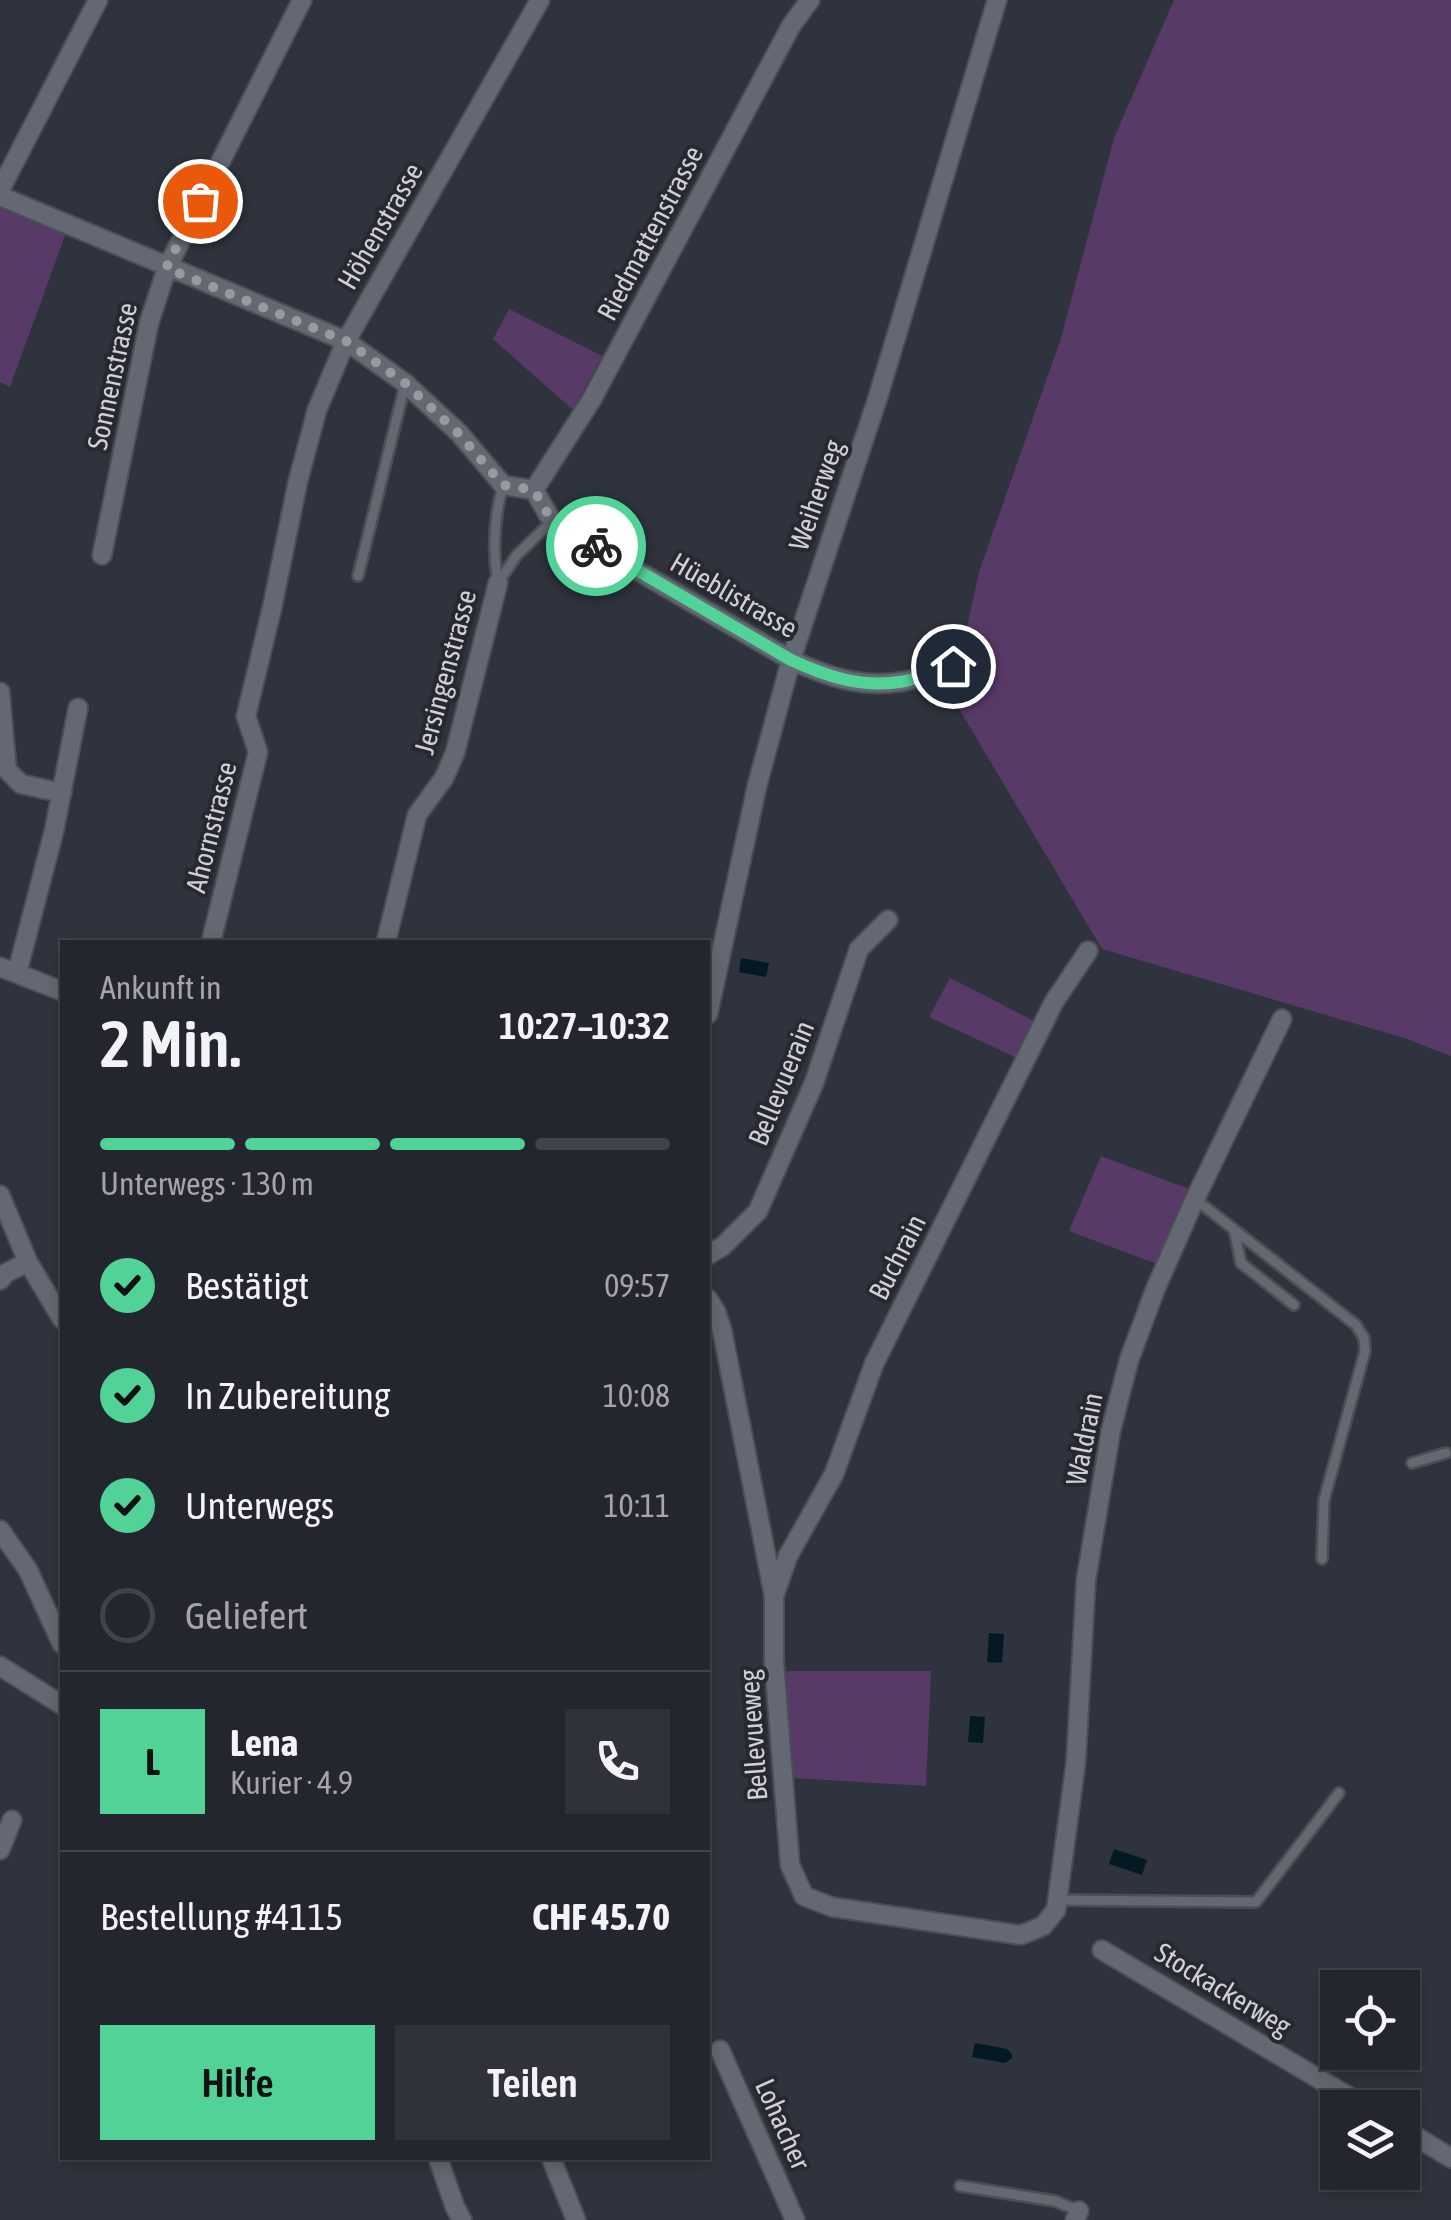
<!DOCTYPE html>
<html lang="de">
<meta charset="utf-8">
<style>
:root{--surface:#23262e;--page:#2f323a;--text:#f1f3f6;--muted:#a3a5aa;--line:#40434a;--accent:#51d398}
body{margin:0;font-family:"Asap Condensed",sans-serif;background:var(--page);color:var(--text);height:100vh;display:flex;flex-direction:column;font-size:38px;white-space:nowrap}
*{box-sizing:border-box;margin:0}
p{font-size:32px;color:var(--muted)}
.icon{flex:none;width:55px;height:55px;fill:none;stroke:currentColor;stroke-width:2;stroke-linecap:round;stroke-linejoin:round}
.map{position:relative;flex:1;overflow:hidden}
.sheet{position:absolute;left:60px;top:940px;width:650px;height:1220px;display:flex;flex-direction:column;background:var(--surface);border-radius:0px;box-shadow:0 5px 15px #0003,0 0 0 2px var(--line)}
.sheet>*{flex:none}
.tools{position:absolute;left:1320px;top:1970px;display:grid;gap:20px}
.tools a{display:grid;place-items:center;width:100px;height:100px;border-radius:0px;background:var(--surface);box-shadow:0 5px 15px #0003,0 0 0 2px var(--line);font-size:50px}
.pin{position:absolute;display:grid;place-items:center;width:85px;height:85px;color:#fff;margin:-42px;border:5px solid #fff;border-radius:50%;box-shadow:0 2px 10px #0007}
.courier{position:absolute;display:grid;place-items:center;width:100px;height:100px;margin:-50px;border:8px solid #51d398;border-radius:50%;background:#fff;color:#222;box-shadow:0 2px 12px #0007}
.headline em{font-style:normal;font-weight:600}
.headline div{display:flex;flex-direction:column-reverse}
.headline{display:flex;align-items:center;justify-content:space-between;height:170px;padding:0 40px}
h1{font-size:65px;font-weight:600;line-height:75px}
.bar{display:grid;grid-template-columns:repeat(4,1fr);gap:15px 10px;align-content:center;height:120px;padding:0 40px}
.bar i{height:12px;border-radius:8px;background:var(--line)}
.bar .current{background:var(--accent)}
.bar p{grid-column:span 4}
.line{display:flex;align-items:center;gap:25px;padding:0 40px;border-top:2px solid var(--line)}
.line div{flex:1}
.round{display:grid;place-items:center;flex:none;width:105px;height:105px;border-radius:0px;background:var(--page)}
ol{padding:0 40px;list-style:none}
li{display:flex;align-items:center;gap:30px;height:110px}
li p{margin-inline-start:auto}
li .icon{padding:10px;border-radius:50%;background:var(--accent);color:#111;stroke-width:4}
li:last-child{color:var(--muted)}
li i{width:55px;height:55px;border:5px solid var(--line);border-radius:50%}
.primary-button{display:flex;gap:20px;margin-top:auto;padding:20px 40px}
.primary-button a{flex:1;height:115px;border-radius:0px;background:var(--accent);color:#111;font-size:40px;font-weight:600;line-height:115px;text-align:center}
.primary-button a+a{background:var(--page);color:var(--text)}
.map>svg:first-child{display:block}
</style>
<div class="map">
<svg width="1451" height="2220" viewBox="0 0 1451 2220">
<rect width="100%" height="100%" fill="#2f333d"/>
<!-- green -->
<path fill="#583a68" d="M 1174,0 L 1451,0 L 1451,1056 L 1404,1038 L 1102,949 L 952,697 L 979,572 L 1061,338 L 1114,138 Z
M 0,208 L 66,233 L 10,387 L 0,382 Z
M 509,309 L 602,356 L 573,410 L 493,339 Z
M 950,978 L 1036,1022 L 1017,1058 L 929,1017 Z
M 1101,1156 L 1192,1190 L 1157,1264 L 1069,1231 Z
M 783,1671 L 931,1671 L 926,1786 L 792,1778 Z"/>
<!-- water -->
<path fill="#031a23" d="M 741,958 L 769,963 L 766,977 L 739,972 Z
M 989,1633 L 1004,1634 L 1002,1663 L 987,1662 Z
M 970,1716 L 985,1717 L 983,1743 L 968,1742 Z
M 1114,1849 L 1147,1860 L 1142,1875 L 1109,1864 Z
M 975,2043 L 1007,2049 L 1012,2054 L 1012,2058 L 1005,2063 L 972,2057 Z"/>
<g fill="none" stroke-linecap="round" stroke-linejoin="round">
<defs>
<path id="service" d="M 358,576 L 405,385
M 498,583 C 492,550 494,518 503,485
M 498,583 L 517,555 L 551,522
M 1195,1199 L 1356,1325 L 1364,1338 L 1365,1351 L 1324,1500 L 1322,1559
M 1234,1229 L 1241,1263 L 1294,1305
M 1412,1463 L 1446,1453
M 1056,1900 L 1256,1902 L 1339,1793
M 960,2186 L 1055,2201 L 1079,2211"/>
<path id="minor" d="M 0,190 L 98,0
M 0,196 L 346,341 L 405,383 L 459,433 L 503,485 L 534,490
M 534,490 L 592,399 L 791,26 L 810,0
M 534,490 L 552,521 L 791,660 C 826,676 860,688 899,682 C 917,680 936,671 953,665
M 102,555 L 149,323 L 167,268 L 302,0
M 0,692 L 7,770 L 21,784 L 62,793
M 211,942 L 258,752 L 246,716 L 272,608 L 298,481 L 317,410 L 346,341 L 540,0
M 386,942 L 417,815 L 444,778 L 455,753 L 498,583
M 0,967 L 62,991
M 17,973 L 54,831 L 78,708
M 708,1014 L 757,786 L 791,660 L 878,397 L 997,0
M 0,1195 L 28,1262 L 62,1319
M 708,1255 L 723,1246 L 758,1211 L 814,1083 L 859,949 L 888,920
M 0,1280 L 6,1273 L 28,1262
M 708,1299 L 716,1312 L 722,1330 L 774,1596 L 774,1661 L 790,1865 L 804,1896 L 832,1907 L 1021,1935 L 1043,1926 L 1056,1910 L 1076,1761 L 1086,1580 L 1111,1430 L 1129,1360 L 1155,1290 L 1195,1199 L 1282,1019
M 0,1530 L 28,1570 L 62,1644
M 774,1596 L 788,1556 L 834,1474 L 874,1364 L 1054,1002 L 1088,951
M 0,1666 L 62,1705
M 0,1850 L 12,1820
M 1102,1950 L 1368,2108
M 720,2050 L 795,2220
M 1402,2128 L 1451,2158
M 438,2158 L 455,2207 L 462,2220
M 551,2158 L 576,2220
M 1075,2220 L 1079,2211"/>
</defs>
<!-- service casing -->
<use href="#service" stroke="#4b4e55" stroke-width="14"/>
<!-- minor casing -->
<use href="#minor" stroke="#4b4e55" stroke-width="22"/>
<!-- service -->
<use href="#service" stroke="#646873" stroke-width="9"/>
<!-- minor -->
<use href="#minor" stroke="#646873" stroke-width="18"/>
</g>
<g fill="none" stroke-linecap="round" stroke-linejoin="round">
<!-- done -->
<path stroke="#979aa1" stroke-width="10" stroke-dasharray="0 18" d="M 200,201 L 166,268 L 346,341 L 405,383 L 458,433 L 503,485 L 534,490 L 552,521 L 596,546"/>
<!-- route -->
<path stroke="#51d398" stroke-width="12" d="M 596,546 L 791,660 C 826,676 860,688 899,682 C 917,680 936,671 953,666"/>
</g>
<g text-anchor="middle" stroke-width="8" stroke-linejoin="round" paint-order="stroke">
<!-- street labels -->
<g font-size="28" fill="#cfd1d7" stroke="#262932">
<text transform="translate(380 226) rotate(-60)" y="10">Höhenstrasse</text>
<text transform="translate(650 233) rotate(-62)" y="10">Riedmattenstrasse</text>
<text transform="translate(112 376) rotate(-78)" y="10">Sonnenstrasse</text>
<text transform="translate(816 495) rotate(-71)" y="10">Weiherweg</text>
<text transform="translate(734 595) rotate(30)" y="10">Hüeblistrasse</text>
<text transform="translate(445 672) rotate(-75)" y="10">Jersingenstrasse</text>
<text transform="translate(211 827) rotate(-76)" y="10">Ahornstrasse</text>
<text transform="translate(781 1083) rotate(-68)" y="10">Bellevuerain</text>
<text transform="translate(897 1257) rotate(-63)" y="10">Buchrain</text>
<text transform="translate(1084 1439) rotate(-79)" y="10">Waldrain</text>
<text transform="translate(753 1735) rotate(-94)" y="10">Bellevueweg</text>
<text transform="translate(1223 1989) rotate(31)" y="10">Stockackerweg</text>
<text transform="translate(783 2124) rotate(66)" y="10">Lohacher</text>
</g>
</g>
</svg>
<div class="tools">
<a><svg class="icon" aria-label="locate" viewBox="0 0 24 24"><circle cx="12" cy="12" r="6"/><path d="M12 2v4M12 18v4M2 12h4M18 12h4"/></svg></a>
<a><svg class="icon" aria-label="layers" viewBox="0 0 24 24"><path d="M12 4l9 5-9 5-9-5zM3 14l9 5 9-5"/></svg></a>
</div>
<div class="pin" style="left:200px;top:201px;background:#ea580c"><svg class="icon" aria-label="bag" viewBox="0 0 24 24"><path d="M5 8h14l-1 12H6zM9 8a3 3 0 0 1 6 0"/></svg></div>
<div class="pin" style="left:953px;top:666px;background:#1f2937"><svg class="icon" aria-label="home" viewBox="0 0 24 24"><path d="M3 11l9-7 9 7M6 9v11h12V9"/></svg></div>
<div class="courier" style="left:596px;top:546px"><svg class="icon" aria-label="bike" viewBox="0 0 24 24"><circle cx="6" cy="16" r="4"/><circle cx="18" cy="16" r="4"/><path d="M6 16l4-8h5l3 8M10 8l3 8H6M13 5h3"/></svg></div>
<section class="sheet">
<div class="headline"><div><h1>2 Min.</h1><p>Ankunft in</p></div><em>10:27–10:32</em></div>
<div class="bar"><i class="current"></i><i class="current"></i><i class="current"></i><i></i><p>Unterwegs · 130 m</p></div>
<ol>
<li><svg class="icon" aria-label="check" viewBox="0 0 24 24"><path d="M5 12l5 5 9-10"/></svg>Bestätigt<p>09:57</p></li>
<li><svg class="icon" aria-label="check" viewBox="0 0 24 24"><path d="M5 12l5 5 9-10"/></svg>In Zubereitung<p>10:08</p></li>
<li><svg class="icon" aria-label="check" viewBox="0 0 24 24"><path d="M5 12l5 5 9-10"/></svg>Unterwegs<p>10:11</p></li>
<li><i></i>Geliefert</li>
</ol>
<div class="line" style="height:180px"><b class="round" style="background:var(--accent);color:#111">L</b><div><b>Lena</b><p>Kurier · 4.9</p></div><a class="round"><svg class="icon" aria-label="phone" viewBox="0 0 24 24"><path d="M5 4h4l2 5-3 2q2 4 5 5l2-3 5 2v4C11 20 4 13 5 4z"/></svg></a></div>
<div class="line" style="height:130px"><div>Bestellung #4115</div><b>CHF 45.70</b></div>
<div class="primary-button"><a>Hilfe</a><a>Teilen</a></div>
</section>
</div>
